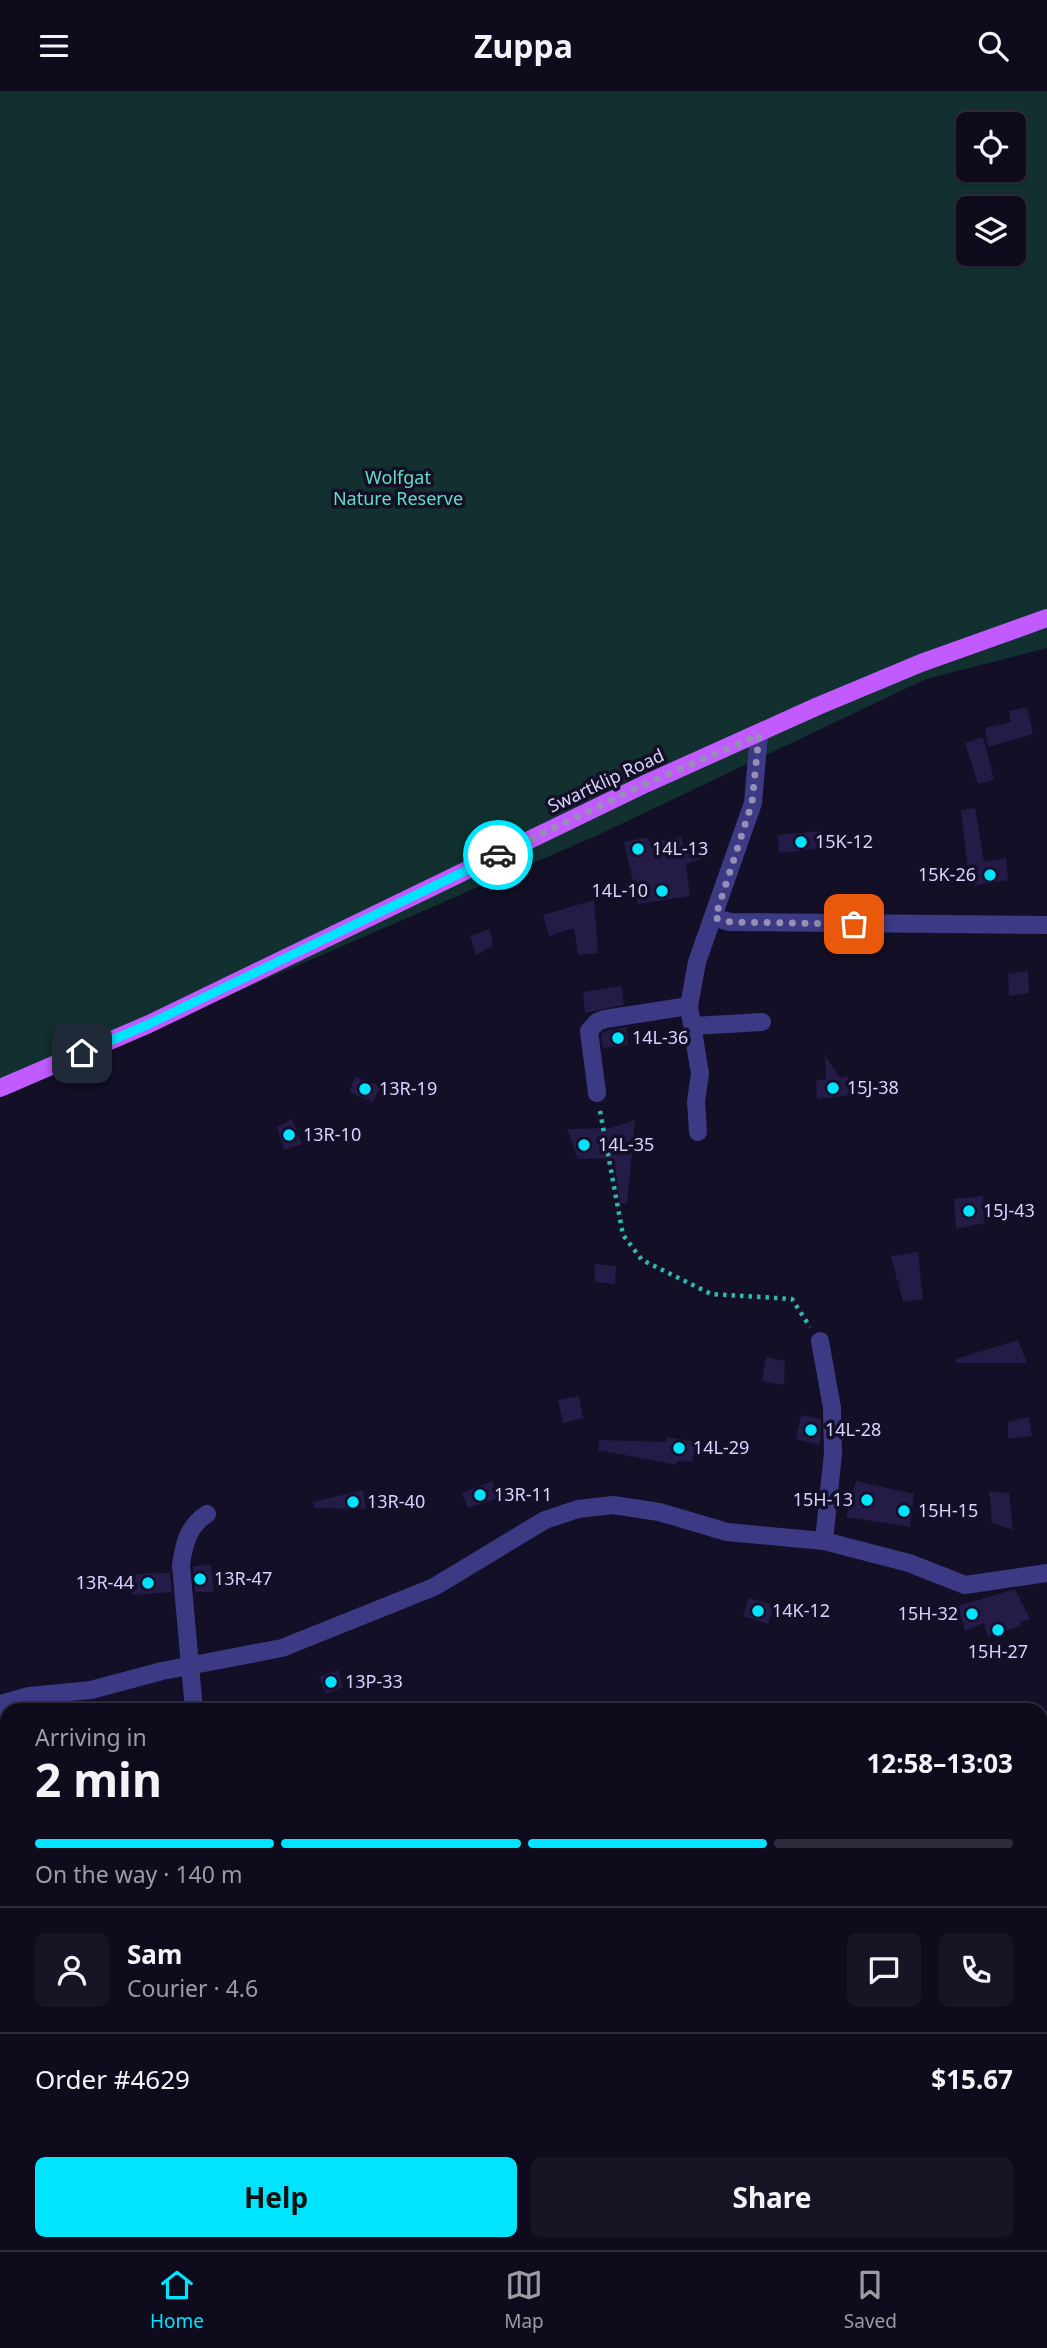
<!DOCTYPE html>
<meta charset="utf-8">
<style>
:root{--surface:#0e0b1c;--page:#171425;--text:#f1f3f6;--muted:#9b9ba3;--line:#2e2b3b;--accent:#00e5ff}
body{margin:0;font-family:"Noto Sans",sans-serif;background:var(--page);color:var(--text);height:100vh;display:flex;flex-direction:column;font-size:26px;white-space:nowrap}
*{box-sizing:border-box;margin:0}
p{font-size:23px;color:var(--muted)}
.icon{flex:none;width:38px;height:38px;fill:none;stroke:currentColor;stroke-width:2;stroke-linecap:round;stroke-linejoin:round}
.map{position:relative;flex:1;overflow:hidden}
.drawer{position:absolute;left:0px;top:1612px;width:1048px;height:548px;display:flex;flex-direction:column;background:var(--surface);border-radius:21px 21px 0 0;box-shadow:0 2px 5px #0004,0 0 0 2px var(--line)}
.drawer>*{flex:none}
.buttons{position:absolute;left:956px;top:21px;display:grid;gap:14px}
.buttons a{display:grid;place-items:center;width:70px;height:70px;border-radius:10px;background:var(--surface);box-shadow:0 2px 5px #0004,0 0 0 2px var(--line);font-size:35px}
.pin{position:absolute;display:grid;place-items:center;width:60px;height:60px;color:#fff;margin:-30px;border-radius:14px;box-shadow:0 4px 10px #0006}
.courier{position:absolute;display:grid;place-items:center;width:70px;height:70px;margin:-35px;border:5px solid #00e5ff;border-radius:50%;background:#fff;color:#222;box-shadow:0 2px 9px #0007}
.headline em{font-style:normal;font-weight:700}
.headline div{display:flex;flex-direction:column-reverse}
.headline{display:flex;align-items:center;justify-content:space-between;height:119px;padding:0 35px}
h1{font-size:46px;font-weight:700;line-height:52px}
.bar{display:grid;grid-template-columns:repeat(4,1fr);gap:10px 7px;align-content:center;height:84px;padding:0 35px}
.bar i{height:9px;border-radius:5px;background:var(--line)}
.bar .current{background:var(--accent)}
.bar p{grid-column:span 4}
.line{display:flex;align-items:center;gap:18px;padding:0 35px;border-top:2px solid var(--line)}
.line div{flex:1}
.round{display:grid;place-items:center;flex:none;width:74px;height:74px;border-radius:10px;background:var(--page)}
.button{display:flex;gap:14px;margin-top:auto;padding:14px 35px}
.button a{flex:1;height:80px;border-radius:10px;background:var(--accent);color:#111;font-size:28px;font-weight:700;line-height:80px;text-align:center}
.button a+a{background:var(--page);color:var(--text)}
header{display:flex;justify-content:space-between;align-items:center;height:91px;padding:0 35px;background:var(--surface);font-size:32px;font-weight:700}
.dock{display:flex;justify-content:space-around;align-items:center;height:98px;border-top:2px solid var(--line);background:var(--surface);font-size:19px;color:var(--muted)}
.dock a{display:grid;justify-items:center;gap:4px}
.dock .current{color:var(--accent)}
.map>svg:first-child{display:block}
</style>
<header><svg class="icon" aria-label="menu" viewBox="0 0 24 24"><path d="M4 6h16M4 12h16M4 18h16"/></svg>Zuppa<svg class="icon" aria-label="search" viewBox="0 0 24 24"><circle cx="10" cy="10" r="6"/><path d="M15 15l6 6"/></svg></header>
<div class="map">
<svg width="1047" height="2159" viewBox="0 0 1047 2159">
<rect width="100%" height="100%" fill="#130f26"/>
<!-- green -->
<path fill="#12302f" fill-rule="evenodd" d="M 0,0 L 1047,0 L 1047,557 L 926,588 L 600,743 L 0,1004 ZM 968,33 L 1013,33 L 1013,79 L 968,79 ZM 968,117 L 1013,117 L 1013,163 L 968,163 Z"/>
<!-- building -->
<path fill="#241b47" d="M 1027,616 L 1033,643 L 988,656 L 985,637 L 1011,631 L 1009,620 Z
M 983,646 L 994,689 L 978,693 L 965,652 Z
M 975,717 L 984,771 L 1006,767 L 1008,789 L 975,794 L 973,780 L 968,781 L 961,719 Z
M 823,740 L 824,757 L 779,762 L 778,744 Z
M 648,746 L 649,751 L 681,746 L 683,755 L 707,748 L 711,765 L 686,773 L 690,805 L 638,813 L 624,751 Z
M 594,809 L 598,862 L 578,864 L 574,837 L 549,845 L 543,824 Z
M 490,838 L 493,855 L 476,864 L 470,845 Z
M 1028,880 L 1029,902 L 1009,905 L 1008,883 Z
M 621,895 L 624,914 L 585,922 L 583,901 Z
M 626,936 L 628,954 L 603,957 L 601,944 L 604,941 Z
M 825,964 L 840,987 L 848,985 L 850,1004 L 817,1008 L 816,990 L 826,988 Z
M 355,986 L 381,995 L 373,1011 L 349,1001 Z
M 292,1028 L 302,1053 L 284,1059 L 277,1036 Z
M 635,1029 L 627,1112 L 620,1112 L 614,1067 L 578,1068 L 567,1038 L 611,1037 Z
M 983,1105 L 984,1132 L 956,1138 L 954,1108 Z
M 918,1161 L 923,1208 L 903,1211 L 898,1191 L 901,1190 L 897,1189 L 891,1165 Z
M 595,1173 L 616,1175 L 615,1193 L 595,1191 Z
M 1018,1249 L 1027,1272 L 956,1272 L 956,1268 Z
M 766,1266 L 785,1270 L 784,1294 L 762,1290 Z
M 579,1305 L 583,1327 L 563,1332 L 558,1309 Z
M 801,1324 L 821,1328 L 820,1354 L 796,1348 Z
M 1029,1326 L 1032,1345 L 1008,1348 L 1008,1331 Z
M 667,1346 L 696,1351 L 692,1371 L 677,1370 L 677,1374 L 598,1359 L 599,1349 L 666,1351 Z
M 492,1390 L 498,1407 L 468,1417 L 462,1402 Z
M 856,1390 L 914,1403 L 910,1436 L 846,1426 Z
M 363,1399 L 366,1418 L 314,1417 L 313,1411 Z
M 989,1400 L 1009,1402 L 1013,1439 L 992,1432 Z
M 211,1474 L 214,1501 L 195,1501 L 193,1475 Z
M 170,1482 L 172,1501 L 132,1504 L 131,1483 Z
M 1015,1498 L 1030,1528 L 1020,1531 L 1022,1534 L 988,1546 L 984,1532 L 965,1540 L 958,1515 Z
M 749,1507 L 774,1514 L 768,1533 L 743,1525 Z
M 338,1579 L 343,1596 L 326,1603 L 319,1586 Z"/>
<g fill="none" stroke-linecap="round" stroke-linejoin="round">
<!-- path -->
<path stroke="#2fb8b0" stroke-width="4.5" stroke-dasharray="3.5 5" stroke-linecap="butt" d="M 600,1020 L 623,1144 L 642,1169 L 711,1203 L 792,1208 L 810,1236
M 380,2152 L 380,2159
M 838,2159 L 852,2152"/>
<!-- minor -->
<path stroke="#3d3a85" stroke-width="18" d="M 715,827 L 730,831 L 1047,834
M 689,915 L 700,983 L 696,1010 L 698,1041
M 693,935 L 762,931
M 597,1002 L 589,940 L 597,931 L 605,928 L 689,915 L 697,871 L 753,712 L 759,644
M 820,1250 L 832,1317 L 833,1362 L 824,1450
M 0,1613 L 29,1605 L 91,1599 L 162,1580 L 282,1557 L 434,1496 L 545,1429 L 578,1418 L 613,1414 L 659,1421 L 727,1441 L 824,1450 L 909,1472 L 965,1494 L 1047,1482
M 194,1619 L 181,1474 C 184,1453 188,1435 207,1423
M 0,1630 L 7,1657
M 1041,1843 L 1047,1843
M 1041,1900 L 1046,2159
M 494,2152 L 495,2159"/>
<!-- primary -->
<path stroke="#c25bff" stroke-width="18" d="M 0,997 L 149,933 L 645,693 L 818,615 L 921,572 L 1047,527"/>
</g>
<g fill="none" stroke-linecap="round" stroke-linejoin="round">
<!-- done -->
<path stroke="#948fb3" stroke-width="7" stroke-dasharray="0 12.6" d="M 498,764 L 645,693 L 759,644 L 752,712 L 715,827 L 730,831 L 854,833"/>
<!-- route -->
<path stroke="#00e5ff" stroke-width="9" d="M 82,962 L 149,933 L 498,764"/>
</g>
<!-- markers -->
<g fill="#00e5ff" stroke="#130f26" stroke-width="2.5">
<circle cx="801" cy="751" r="7"/>
<circle cx="638" cy="758" r="7"/>
<circle cx="990" cy="784" r="7"/>
<circle cx="662" cy="800" r="7"/>
<circle cx="618" cy="947" r="7"/>
<circle cx="833" cy="997" r="7"/>
<circle cx="365" cy="998" r="7"/>
<circle cx="289" cy="1044" r="7"/>
<circle cx="584" cy="1054" r="7"/>
<circle cx="969" cy="1120" r="7"/>
<circle cx="811" cy="1339" r="7"/>
<circle cx="679" cy="1357" r="7"/>
<circle cx="480" cy="1404" r="7"/>
<circle cx="867" cy="1409" r="7"/>
<circle cx="353" cy="1411" r="7"/>
<circle cx="904" cy="1420" r="7"/>
<circle cx="200" cy="1488" r="7"/>
<circle cx="148" cy="1492" r="7"/>
<circle cx="758" cy="1520" r="7"/>
<circle cx="972" cy="1523" r="7"/>
<circle cx="998" cy="1539" r="7"/>
<circle cx="331" cy="1591" r="7"/>
</g>
<g text-anchor="middle" stroke-width="7" stroke-linejoin="round" paint-order="stroke">
<!-- park labels -->
<g font-size="18" fill="#5fe0c0" stroke="#130f26">
<text x="398" y="393">Wolfgat<tspan x="398" dy="21">Nature Reserve</tspan></text>
</g>
<!-- street labels -->
<g font-size="18" fill="#d9d4ff" stroke="#130f26">
<text transform="translate(606 690) rotate(-25)" y="6">Swartklip Road</text>
</g>
<!-- poi labels -->
<g font-size="18" fill="#d9d4ff" stroke="#130f26" text-anchor="start">
<text x="815" y="757">15K-12</text>
<text x="652" y="764">14L-13</text>
<text x="976" y="790" text-anchor="end">15K-26</text>
<text x="648" y="806" text-anchor="end">14L-10</text>
<text x="632" y="953">14L-36</text>
<text x="847" y="1003">15J-38</text>
<text x="379" y="1004">13R-19</text>
<text x="303" y="1050">13R-10</text>
<text x="598" y="1060">14L-35</text>
<text x="983" y="1126">15J-43</text>
<text x="825" y="1345">14L-28</text>
<text x="693" y="1363">14L-29</text>
<text x="494" y="1410">13R-11</text>
<text x="853" y="1415" text-anchor="end">15H-13</text>
<text x="367" y="1417">13R-40</text>
<text x="918" y="1426">15H-15</text>
<text x="214" y="1494">13R-47</text>
<text x="134" y="1498" text-anchor="end">13R-44</text>
<text x="772" y="1526">14K-12</text>
<text x="958" y="1529" text-anchor="end">15H-32</text>
<text x="998" y="1567" text-anchor="middle">15H-27</text>
<text x="345" y="1597">13P-33</text>
</g>
</g>
</svg>
<div class="buttons">
<a><svg class="icon" aria-label="locate" viewBox="0 0 24 24"><circle cx="12" cy="12" r="6"/><path d="M12 2v4M12 18v4M2 12h4M18 12h4"/></svg></a>
<a><svg class="icon" aria-label="layers" viewBox="0 0 24 24"><path d="M12 4l9 5-9 5-9-5zM3 14l9 5 9-5"/></svg></a>
</div>
<div class="pin" style="left:854px;top:833px;background:#ea580c"><svg class="icon" aria-label="bag" viewBox="0 0 24 24"><path d="M5 8h14l-1 12H6zM9 8a3 3 0 0 1 6 0"/></svg></div>
<div class="pin" style="left:82px;top:962px;background:#1f2937"><svg class="icon" aria-label="home" viewBox="0 0 24 24"><path d="M3 11l9-7 9 7M6 9v11h12V9"/></svg></div>
<div class="courier" style="left:498px;top:764px"><svg class="icon" aria-label="car" viewBox="0 0 24 24"><path d="M5 17H2v-5l4-1 3-4h7l3 4 3 1v5h-3M9 17h6M6 11h13"/><circle cx="7" cy="17" r="2"/><circle cx="17" cy="17" r="2"/></svg></div>
<section class="drawer">
<div class="headline"><div><h1>2 min</h1><p>Arriving in</p></div><em>12:58–13:03</em></div>
<div class="bar"><i class="current"></i><i class="current"></i><i class="current"></i><i></i><p>On the way · 140 m</p></div>
<div class="line" style="height:126px"><a class="round"><svg class="icon" aria-label="person" viewBox="0 0 24 24"><circle cx="12" cy="8" r="4"/><path d="M4 21q1-7 8-7t8 7"/></svg></a><div><b>Sam</b><p>Courier · 4.6</p></div><a class="round"><svg class="icon" aria-label="chat" viewBox="0 0 24 24"><path d="M4 5h16v11H9l-5 4z"/></svg></a><a class="round"><svg class="icon" aria-label="phone" viewBox="0 0 24 24"><path d="M5 4h4l2 5-3 2q2 4 5 5l2-3 5 2v4C11 20 4 13 5 4z"/></svg></a></div>
<div class="line" style="height:91px"><div>Order #4629</div><b>$15.67</b></div>
<div class="button"><a>Help</a><a>Share</a></div>
</section>
</div>
<nav class="dock">
<a class="current"><svg class="icon" aria-label="home" viewBox="0 0 24 24"><path d="M3 11l9-7 9 7M6 9v11h12V9"/></svg>Home</a>
<a><svg class="icon" aria-label="map" viewBox="0 0 24 24"><path d="M3 6l6-2 6 2 6-2v14l-6 2-6-2-6 2zM9 4v14M15 6v14"/></svg>Map</a>
<a><svg class="icon" aria-label="saved" viewBox="0 0 24 24"><path d="M7 4h10v16l-5-4-5 4z"/></svg>Saved</a>
</nav>
